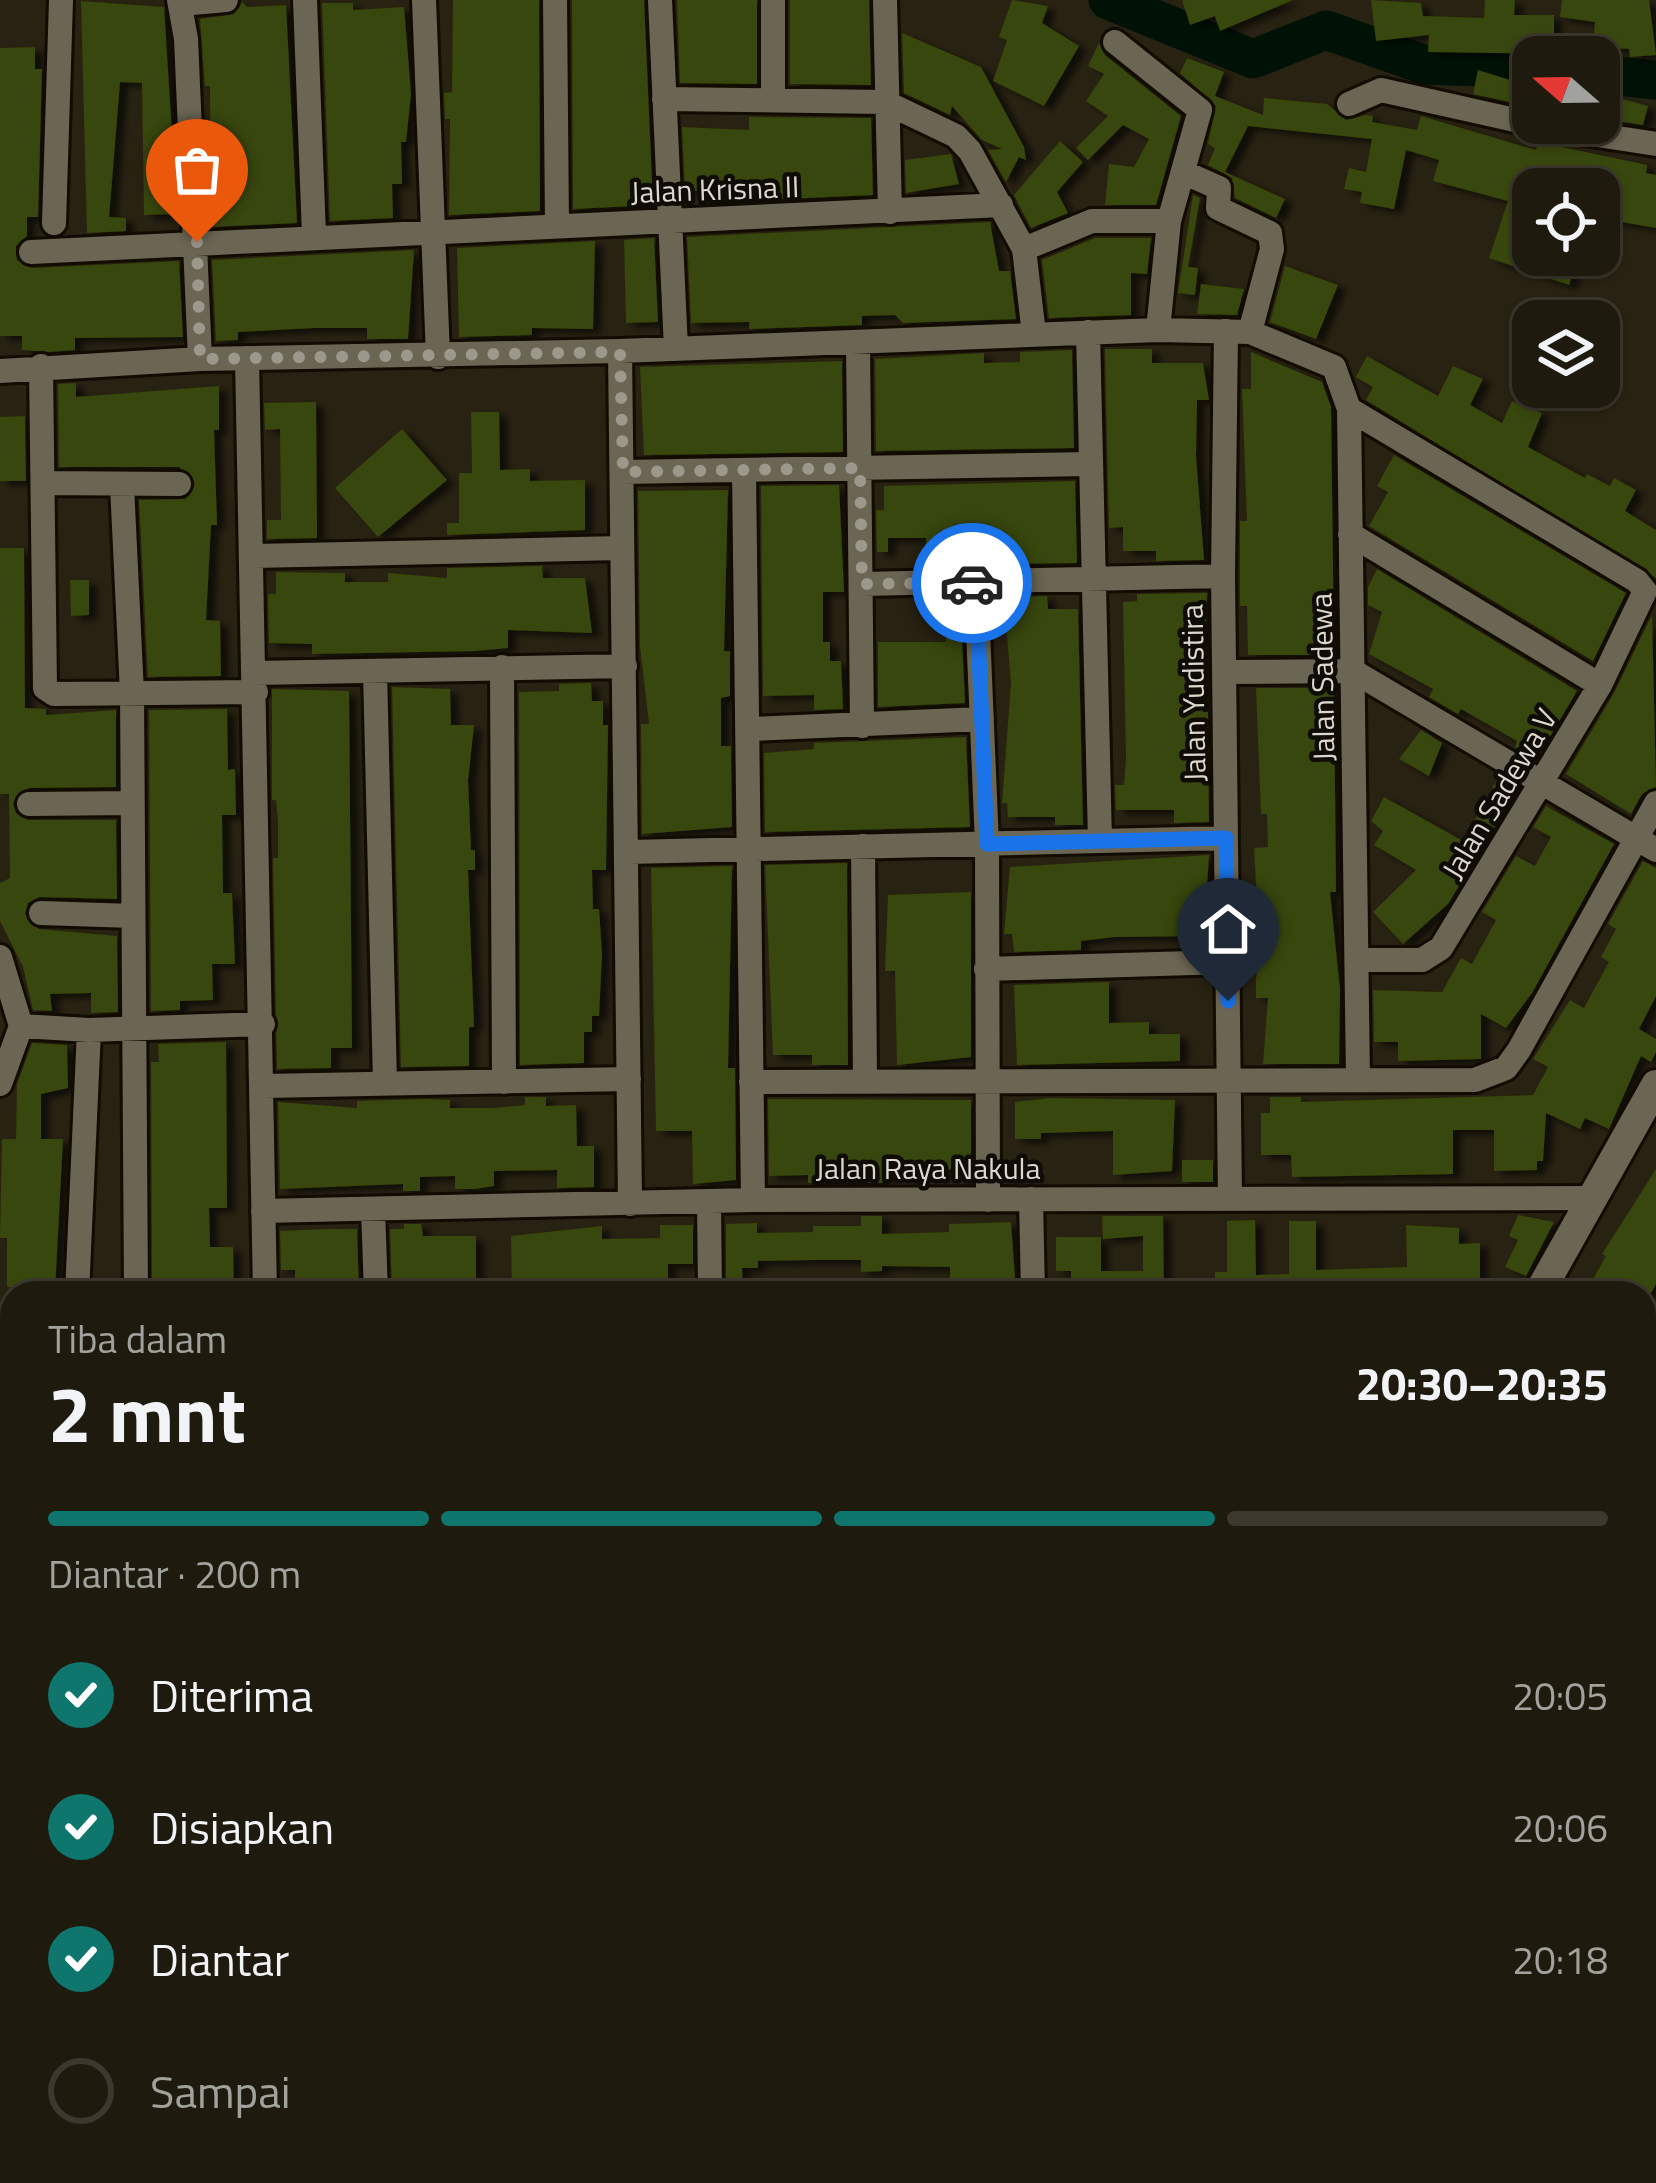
<!DOCTYPE html>
<html lang="id">
<meta charset="utf-8">
<style>
:root{--surface:#1e1a0e;--page:#262317;--text:#f1f3f6;--muted:#a1a19e;--line:#3c382e;--accent:#0f766e}
body{margin:0;font-family:"Titillium Web",sans-serif;background:var(--page);color:var(--text);height:100vh;display:flex;flex-direction:column;font-size:45px;white-space:nowrap}
*{box-sizing:border-box;margin:0}
p{font-size:39px;color:var(--muted)}
.icon{flex:none;width:66px;height:66px;fill:none;stroke:currentColor;stroke-width:2;stroke-linecap:round;stroke-linejoin:round}
.map{position:relative;flex:1;overflow:hidden}
.sheet{position:absolute;left:0px;top:1281px;width:1656px;height:903px;display:flex;flex-direction:column;background:var(--surface);border-radius:36px 36px 0 0;box-shadow:0 3px 9px #0004,0 0 0 3px var(--line)}
.sheet>*{flex:none}
.needle{width:78px;rotate:290deg}
.controls{position:absolute;left:1512px;top:36px;display:grid;gap:24px}
.controls a{display:grid;place-items:center;width:108px;height:108px;border-radius:24px;background:var(--surface);box-shadow:0 3px 9px #0004,0 0 0 3px var(--line);font-size:60px}
.pin{position:absolute;display:grid;place-items:center;width:102px;height:102px;color:#fff;margin:-123px -51px;border-radius:50% 50% 50% 0;rotate:-45deg;box-shadow:0 0 12px #0007}
.pin .icon{rotate:45deg}
.courier{position:absolute;display:grid;place-items:center;width:120px;height:120px;margin:-60px;border:9px solid #1a73e8;border-radius:50%;background:#fff;color:#222;box-shadow:0 3px 15px #0007}
.overview em{font-style:normal;font-weight:700}
.overview div{display:flex;flex-direction:column-reverse}
.overview{display:flex;align-items:center;justify-content:space-between;height:204px;padding:0 48px}
h1{font-size:78px;font-weight:700;line-height:90px}
.bar{display:grid;grid-template-columns:repeat(4,1fr);gap:18px 12px;align-content:center;height:144px;padding:0 48px}
.bar i{height:15px;border-radius:9px;background:var(--line)}
.bar .current{background:var(--accent)}
.bar p{grid-column:span 4}
ol{padding:0 48px;list-style:none}
li{display:flex;align-items:center;gap:36px;height:132px}
li p{margin-inline-start:auto}
li .icon{padding:12px;border-radius:50%;background:var(--accent);color:#fff;stroke-width:4}
li:last-child{color:var(--muted)}
li i{width:66px;height:66px;border:6px solid var(--line);border-radius:50%}
.map>svg:first-child{display:block}
</style>
<div class="map">
<svg width="1656" height="2183" viewBox="0 0 1656 2183">
<defs>
<filter id="shadow"><feDropShadow dx="8" dy="4.5" stdDeviation="3" flood-color="#0009"/></filter>
</defs>
<rect width="100%" height="100%" fill="#282212"/>
<!-- green -->
<path fill="#62312c" d="M 1656,1561 L 1656,2183 L 1344,2183 L 1339,2172 L 1644,2172 L 1644,1572 Z"/>
<g fill="none" stroke-linecap="round" stroke-linejoin="round">
<!-- river -->
<path stroke="#001205" stroke-width="39" d="M 1108,0 L 1253,59 L 1326,30 L 1425,65 L 1533,69
M 1599,74 L 1656,80"/>
</g>
<!-- building -->
<path fill="#394608" filter="url(#shadow)" d="M 453,0 L 539,0 L 540,211 L 449,215 L 450,119 L 445,119 L 444,93 L 452,92 Z
M 572,0 L 644,0 L 653,205 L 573,209 Z
M 677,0 L 757,0 L 757,84 L 680,83 Z
M 790,0 L 869,0 L 871,85 L 790,84 Z
M 1012,0 L 1048,6 L 1042,23 L 1079,46 L 1044,106 L 993,81 L 1007,40 L 999,37 Z
M 1182,0 L 1293,0 L 1220,31 L 1215,16 L 1190,25 Z
M 1371,0 L 1421,3 L 1423,16 L 1484,18 L 1485,0 L 1515,0 L 1514,15 L 1554,15 L 1554,54 L 1428,52 L 1429,35 L 1376,41 Z
M 1562,0 L 1649,0 L 1656,55 L 1630,57 L 1629,49 L 1593,47 L 1595,22 L 1560,17 Z
M 81,1 L 164,7 L 177,214 L 144,215 L 142,83 L 120,82 L 109,217 L 126,218 L 126,231 L 87,233 Z
M 242,2 L 247,7 L 286,5 L 297,223 L 211,227 L 210,86 L 205,86 L 200,19 L 234,14 Z
M 322,3 L 353,3 L 353,10 L 404,7 L 411,94 L 406,142 L 401,142 L 402,184 L 392,184 L 393,218 L 330,221 Z
M 902,33 L 981,67 L 1024,147 L 1026,160 L 1019,157 L 1006,182 L 988,150 L 1002,149 L 982,140 L 952,106 L 950,115 L 904,93 Z
M 1099,43 L 1105,55 L 1181,116 L 1156,205 L 1105,205 L 1109,164 L 1134,167 L 1149,139 L 1123,125 L 1088,160 L 1076,148 L 1108,116 L 1086,101 L 1104,74 L 1088,66 Z
M 35,47 L 35,69 L 42,69 L 38,217 L 27,217 L 27,236 L 16,246 L 17,260 L 32,268 L 179,261 L 183,337 L 75,338 L 75,350 L 49,352 L 22,350 L 22,336 L 0,336 L 0,48 Z
M 1187,58 L 1224,72 L 1215,96 L 1263,115 L 1264,98 L 1327,104 L 1346,120 L 1366,115 L 1373,116 L 1372,122 L 1417,130 L 1421,116 L 1536,150 L 1538,142 L 1647,165 L 1646,173 L 1656,175 L 1656,228 L 1599,218 L 1599,189 L 1533,189 L 1533,255 L 1577,261 L 1569,285 L 1489,258 L 1508,201 L 1433,181 L 1439,160 L 1406,150 L 1394,209 L 1360,203 L 1362,192 L 1344,189 L 1349,168 L 1366,172 L 1372,139 L 1248,126 L 1225,172 L 1285,199 L 1276,218 L 1235,198 L 1232,178 L 1208,165 L 1215,148 L 1208,144 L 1216,106 L 1180,73 Z
M 1478,70 L 1533,87 L 1533,107 L 1473,94 Z
M 1599,93 L 1648,106 L 1643,125 L 1599,118 Z
M 749,117 L 871,118 L 873,195 L 697,203 L 697,191 L 685,191 L 682,127 L 749,130 Z
M 1060,141 L 1083,162 L 1057,192 L 1068,213 L 1031,228 L 1014,195 Z
M 951,154 L 959,184 L 906,193 L 905,160 Z
M 1193,195 L 1200,198 L 1188,267 L 1198,268 L 1195,295 L 1178,293 Z
M 990,222 L 999,271 L 1010,271 L 1016,319 L 903,323 L 895,315 L 862,316 L 862,325 L 749,329 L 749,322 L 691,323 L 687,237 Z
M 654,238 L 658,322 L 626,323 L 624,240 Z
M 1095,238 L 1151,238 L 1147,274 L 1131,273 L 1131,315 L 1049,318 L 1042,260 Z
M 595,241 L 593,329 L 532,328 L 532,335 L 459,337 L 457,248 Z
M 414,250 L 408,339 L 367,339 L 367,328 L 314,328 L 238,332 L 238,340 L 216,341 L 212,260 Z
M 1285,266 L 1338,285 L 1316,339 L 1270,322 Z
M 1201,284 L 1244,289 L 1237,315 L 1197,314 Z
M 1523,302 L 1579,311 L 1579,321 L 1533,321 L 1533,368 L 1513,365 Z
M 1105,349 L 1152,349 L 1152,363 L 1203,363 L 1209,400 L 1197,400 L 1196,456 L 1204,560 L 1156,561 L 1156,551 L 1123,551 L 1123,527 L 1109,528 Z
M 1072,350 L 1074,448 L 876,451 L 875,359 L 984,353 L 984,363 L 1020,362 L 1020,352 Z
M 1251,352 L 1322,382 L 1331,407 L 1334,655 L 1248,655 L 1247,606 L 1240,606 L 1240,521 L 1247,521 L 1242,389 L 1251,389 Z
M 1367,356 L 1438,396 L 1453,366 L 1483,379 L 1470,405 L 1502,423 L 1512,401 L 1542,413 L 1528,447 L 1585,478 L 1587,474 L 1610,486 L 1614,478 L 1636,490 L 1625,511 L 1656,530 L 1656,578 L 1366,400 L 1373,387 L 1356,377 Z
M 842,361 L 843,452 L 644,455 L 640,367 Z
M 76,383 L 76,397 L 219,386 L 219,430 L 214,430 L 217,525 L 211,525 L 206,620 L 220,621 L 221,676 L 148,677 L 139,500 L 186,499 L 195,483 L 179,467 L 59,467 L 58,384 Z
M 316,402 L 317,538 L 267,539 L 267,520 L 281,520 L 280,429 L 265,430 L 264,403 Z
M 471,412 L 499,412 L 500,470 L 530,469 L 530,481 L 585,480 L 585,530 L 447,535 L 447,523 L 459,523 L 459,473 L 472,473 Z
M 25,416 L 26,481 L 0,481 L 0,417 Z
M 402,429 L 447,480 L 378,537 L 335,488 Z
M 1394,455 L 1626,593 L 1593,661 L 1369,526 L 1388,492 L 1377,486 Z
M 1075,481 L 1077,563 L 926,565 L 926,538 L 888,538 L 888,552 L 877,552 L 876,510 L 884,510 L 884,486 Z
M 839,485 L 844,592 L 823,592 L 823,642 L 830,642 L 830,661 L 841,661 L 843,709 L 814,710 L 814,695 L 763,696 L 761,486 Z
M 728,490 L 724,651 L 730,651 L 730,696 L 721,698 L 721,746 L 731,746 L 732,827 L 642,834 L 641,724 L 649,724 L 640,646 L 638,491 Z
M 0,548 L 24,548 L 25,708 L 46,709 L 46,715 L 116,710 L 116,787 L 29,788 L 13,803 L 16,813 L 28,820 L 116,820 L 117,899 L 40,897 L 28,903 L 25,914 L 39,929 L 117,936 L 118,1012 L 91,1013 L 91,993 L 50,994 L 52,1011 L 33,1010 L 23,967 L 0,921 L 0,883 L 10,878 L 9,794 L 0,794 Z
M 542,566 L 543,578 L 585,578 L 592,633 L 508,630 L 508,648 L 475,651 L 312,654 L 312,644 L 269,643 L 268,594 L 276,594 L 276,572 L 345,573 L 345,582 L 388,582 L 388,573 L 447,578 L 447,568 Z
M 1377,569 L 1577,691 L 1536,760 L 1515,747 L 1517,741 L 1461,709 L 1458,714 L 1429,697 L 1433,689 L 1369,654 L 1382,612 L 1368,605 L 1368,587 Z
M 70,580 L 89,580 L 89,615 L 71,616 Z
M 1207,593 L 1203,712 L 1208,712 L 1209,822 L 1174,823 L 1174,810 L 1116,810 L 1115,785 L 1124,785 L 1126,758 L 1123,602 L 1137,601 L 1137,594 Z
M 1047,596 L 1048,609 L 1078,609 L 1083,825 L 1055,825 L 1055,817 L 1008,817 L 1007,803 L 1002,803 L 1011,683 L 1005,613 L 994,613 L 993,598 Z
M 960,598 L 965,703 L 878,707 L 878,642 L 946,642 L 946,599 Z
M 1652,615 L 1656,787 L 1642,794 L 1631,814 L 1566,774 L 1614,693 Z
M 591,683 L 592,701 L 603,701 L 603,725 L 608,725 L 606,870 L 592,870 L 593,909 L 599,909 L 602,954 L 599,1016 L 592,1016 L 592,1032 L 584,1032 L 584,1063 L 520,1065 L 519,692 L 559,691 L 559,684 Z
M 392,687 L 450,689 L 451,725 L 474,725 L 468,780 L 471,850 L 475,850 L 475,870 L 468,870 L 474,1027 L 469,1027 L 469,1066 L 401,1067 Z
M 1256,688 L 1334,688 L 1336,892 L 1330,892 L 1340,990 L 1339,1064 L 1263,1064 L 1268,998 L 1256,998 L 1256,978 L 1260,954 L 1265,953 L 1265,920 L 1258,920 L 1254,848 L 1268,847 L 1267,814 L 1261,814 Z
M 272,689 L 349,691 L 352,1048 L 331,1048 L 331,1068 L 277,1069 L 273,858 L 278,858 L 278,822 L 276,800 L 272,800 Z
M 227,709 L 228,770 L 235,769 L 236,815 L 222,815 L 223,893 L 232,893 L 235,964 L 212,964 L 213,1000 L 180,1001 L 180,1010 L 151,1011 L 149,710 Z
M 1421,730 L 1442,743 L 1429,776 L 1399,759 Z
M 966,737 L 970,827 L 765,832 L 764,753 L 814,749 L 814,743 Z
M 1499,776 L 1518,788 L 1448,904 L 1403,944 L 1373,912 L 1416,870 L 1374,845 L 1383,831 L 1371,821 L 1384,797 L 1463,841 Z
M 1546,806 L 1614,844 L 1532,993 L 1506,1028 L 1481,1014 L 1481,1059 L 1398,1061 L 1398,1042 L 1374,1042 L 1373,990 L 1442,992 L 1461,958 L 1472,964 L 1496,920 L 1482,912 L 1516,856 L 1535,866 L 1551,837 L 1533,827 Z
M 1209,855 L 1204,936 L 1114,937 L 1081,941 L 1081,950 L 1014,952 L 1012,934 L 1004,934 L 1010,867 Z
M 1643,861 L 1656,868 L 1656,996 L 1639,1029 L 1656,1039 L 1656,1052 L 1651,1062 L 1641,1056 L 1609,1129 L 1585,1118 L 1580,1129 L 1546,1113 L 1543,1161 L 1537,1161 L 1537,1170 L 1494,1171 L 1494,1130 L 1453,1130 L 1453,1174 L 1292,1177 L 1291,1155 L 1261,1155 L 1261,1113 L 1270,1113 L 1270,1097 L 1301,1097 L 1301,1102 L 1533,1095 L 1548,1067 L 1533,1059 L 1570,1000 L 1584,1008 L 1609,962 L 1601,957 L 1616,929 L 1608,924 Z
M 847,863 L 848,1065 L 812,1065 L 812,1055 L 773,1055 L 765,865 Z
M 732,866 L 728,1068 L 735,1068 L 736,1180 L 693,1184 L 692,1131 L 656,1131 L 651,868 Z
M 971,892 L 971,1057 L 897,1065 L 895,971 L 885,971 L 888,895 Z
M 1109,982 L 1109,1023 L 1149,1022 L 1149,1034 L 1180,1034 L 1180,1061 L 1017,1065 L 1014,985 Z
M 226,1042 L 227,1208 L 209,1208 L 210,1247 L 233,1247 L 234,1293 L 152,1293 L 151,1062 L 159,1062 L 158,1044 Z
M 32,1043 L 67,1045 L 68,1088 L 41,1094 L 41,1139 L 63,1139 L 55,1290 L 7,1287 L 7,1238 L 0,1238 L 2,1139 L 16,1139 L 17,1084 Z
M 525,1097 L 546,1097 L 546,1106 L 576,1105 L 577,1146 L 594,1146 L 594,1187 L 557,1188 L 557,1170 L 494,1171 L 494,1186 L 475,1189 L 455,1189 L 455,1176 L 420,1177 L 420,1191 L 403,1191 L 403,1184 L 280,1189 L 278,1102 L 357,1108 L 357,1101 L 426,1099 L 450,1100 L 450,1108 L 493,1108 L 525,1105 Z
M 1050,1098 L 1175,1100 L 1172,1171 L 1113,1175 L 1113,1131 L 1041,1133 L 1041,1139 L 1015,1139 L 1015,1102 Z
M 768,1099 L 971,1100 L 971,1169 L 917,1170 L 917,1174 L 886,1175 L 882,1183 L 808,1183 L 808,1175 L 769,1176 Z
M 1182,1160 L 1213,1160 L 1213,1182 L 1182,1182 Z
M 1656,1169 L 1656,1284 L 1651,1293 L 1585,1293 L 1606,1256 L 1602,1254 Z
M 1518,1215 L 1554,1222 L 1526,1276 L 1505,1267 L 1518,1240 L 1509,1236 Z
M 861,1216 L 882,1216 L 882,1234 L 949,1232 L 949,1224 L 1011,1222 L 1016,1293 L 950,1293 L 950,1267 L 882,1266 L 882,1271 L 861,1272 L 861,1260 L 813,1260 L 758,1261 L 758,1268 L 742,1268 L 743,1293 L 726,1293 L 726,1224 L 757,1223 L 757,1233 L 813,1232 L 813,1226 L 861,1226 Z
M 1102,1216 L 1163,1216 L 1164,1293 L 1071,1293 L 1071,1271 L 1056,1271 L 1056,1237 L 1101,1237 L 1101,1271 L 1143,1271 L 1143,1236 L 1103,1239 Z
M 1255,1220 L 1256,1275 L 1289,1274 L 1289,1221 L 1316,1221 L 1316,1270 L 1407,1267 L 1406,1225 L 1459,1228 L 1459,1244 L 1480,1243 L 1480,1293 L 1215,1293 L 1215,1272 L 1227,1272 L 1227,1221 Z
M 404,1224 L 421,1224 L 423,1236 L 476,1236 L 476,1293 L 392,1293 L 390,1229 L 404,1229 Z
M 660,1225 L 693,1225 L 693,1264 L 668,1264 L 668,1293 L 512,1293 L 511,1236 L 602,1226 L 602,1239 L 660,1238 Z
M 324,1229 L 357,1229 L 359,1293 L 295,1293 L 295,1270 L 281,1270 L 280,1231 Z"/>
<g fill="none" stroke-linecap="round" stroke-linejoin="round">
<defs>
<path id="minor" d="M 179,0 L 186,39 L 200,359
M 305,0 L 314,235
M 424,0 L 438,357
M 555,0 L 557,226
M 660,0 L 676,349
M 885,0 L 890,212
M 181,4 L 226,0
M 1115,42 L 1200,110 L 1169,221 L 1158,330
M 664,99 L 885,102 L 956,136 L 970,151 L 1024,249 L 1034,334
M 773,100 L 773,0
M 1349,104 L 1381,90 L 1546,127 L 1656,144
M 1183,172 L 1219,188 L 1218,208 L 1270,233 L 1272,249 L 1250,332
M 54,223 L 61,0
M 1024,249 L 1092,221 L 1169,221
M 31,252 L 1001,205
M 1226,331 L 1223,576 L 1230,1199
M 1088,332 L 1100,841
M 858,343 L 862,726
M 620,351 L 630,1204
M 247,358 L 265,1293
M 41,366 L 45,688 L 54,694 L 256,692
M 0,371 L 200,359 L 620,351 L 1158,330 L 1250,332 L 1334,367 L 1349,409 L 1358,1080
M 1349,409 L 1637,581 L 1645,591 L 1600,685 L 1441,948 L 1422,960 L 1357,960
M 623,472 L 1090,464
M 744,472 L 753,1200
M 44,483 L 179,484
M 122,485 L 132,693 L 136,1293
M 1350,534 L 1600,685
M 252,556 L 621,548
M 976,583 L 987,844 L 988,1200
M 863,584 L 1223,576
M 502,667 L 504,1082
M 375,671 L 385,1083
M 1224,672 L 1353,671 L 1656,850
M 255,673 L 625,666
M 751,729 L 982,719
M 29,804 L 132,803
M 863,846 L 865,1079
M 629,852 L 1226,838
M 41,913 L 133,916
M 0,957 L 21,1026 L 0,1084
M 986,969 L 1227,962
M 21,1026 L 89,1030 L 263,1024
M 751,1082 L 1475,1080 L 1506,1068 L 1519,1050 L 1656,803
M 264,1086 L 629,1079
M 1031,1199 L 1033,1293
M 709,1201 L 710,1293
M 373,1209 L 376,1293
M 263,1211 L 753,1200 L 1593,1198
M 77,1293 L 89,1030
M 8,1358 L 12,1358
M 1644,1368 L 1656,1359
M 1644,1426 L 1656,1443
M 0,1469 L 12,1469
M 0,1584 L 12,1583
M 0,1694 L 12,1694
M 1644,1969 L 1647,1956
M 0,2072 L 12,2099
M 44,2172 L 49,2183
M 1498,2172 L 1499,2183
M 175,2183 L 199,2172
M 1109,2183 L 1132,2172
M 1599,2183 L 1601,2172"/>
<path id="tertiary" d="M 1539,1293 L 1656,1085
M 1327,2172 L 1332,2183"/>
</defs>
<!-- minor casing -->
<use href="#minor" stroke="#110b01" stroke-width="30"/>
<!-- tertiary casing -->
<use href="#tertiary" stroke="#110b01" stroke-width="36"/>
<!-- minor -->
<use href="#minor" stroke="#6b6553" stroke-width="24"/>
<!-- tertiary -->
<use href="#tertiary" stroke="#6b6553" stroke-width="30"/>
</g>
<g fill="none" stroke-linecap="round" stroke-linejoin="round">
<!-- done -->
<path stroke="#9d988c" stroke-width="12" stroke-dasharray="0 21.6" d="M 197,242 L 200,359 L 620,352 L 623,472 L 860,468 L 862,584 L 972,583"/>
<!-- route -->
<path stroke="#1a73e8" stroke-width="15" d="M 972,583 L 976,583 L 987,844 L 1226,838 L 1228,1001"/>
</g>
<g text-anchor="middle" stroke-width="9" stroke-linejoin="round" paint-order="stroke">
<!-- street labels -->
<g font-size="30" fill="#dcd8ce" stroke="#0f0c06">
<text transform="translate(715 190) rotate(-2)" y="10">Jalan Krisna II</text>
<text transform="translate(1323 677) rotate(-91)" y="10">Jalan Sadewa</text>
<text transform="translate(1194 693) rotate(-91)" y="10">Jalan Yudistira</text>
<text transform="translate(1500 794) rotate(-59)" y="10">Jalan Sadewa V</text>
<text x="928" y="1179">Jalan Raya Nakula</text>
</g>
</g>
</svg>
<div class="controls">
<a><svg class="needle" viewBox="-14 -14 28 28"><path d="M0-13l5 13h-10z" fill="#e53935"/><path d="M0 13l5-13h-10z" fill="#a1a19e"/></svg></a>
<a><svg class="icon" aria-label="locate" viewBox="0 0 24 24"><circle cx="12" cy="12" r="6"/><path d="M12 2v4M12 18v4M2 12h4M18 12h4"/></svg></a>
<a><svg class="icon" aria-label="layers" viewBox="0 0 24 24"><path d="M12 4l9 5-9 5-9-5zM3 14l9 5 9-5"/></svg></a>
</div>
<div class="pin" style="left:197px;top:242px;background:#ea580c"><svg class="icon" aria-label="bag" viewBox="0 0 24 24"><path d="M5 8h14l-1 12H6zM9 8a3 3 0 0 1 6 0"/></svg></div>
<div class="pin" style="left:1228px;top:1001px;background:#1f2937"><svg class="icon" aria-label="home" viewBox="0 0 24 24"><path d="M3 11l9-7 9 7M6 9v11h12V9"/></svg></div>
<div class="courier" style="left:972px;top:583px"><svg class="icon" aria-label="car" viewBox="0 0 24 24"><path d="M5 17H2v-5l4-1 3-4h7l3 4 3 1v5h-3M9 17h6M6 11h13"/><circle cx="7" cy="17" r="2"/><circle cx="17" cy="17" r="2"/></svg></div>
<section class="sheet">
<div class="overview"><div><h1>2 mnt</h1><p>Tiba dalam</p></div><em>20:30–20:35</em></div>
<div class="bar"><i class="current"></i><i class="current"></i><i class="current"></i><i></i><p>Diantar · 200 m</p></div>
<ol>
<li><svg class="icon" aria-label="check" viewBox="0 0 24 24"><path d="M5 12l5 5 9-10"/></svg>Diterima<p>20:05</p></li>
<li><svg class="icon" aria-label="check" viewBox="0 0 24 24"><path d="M5 12l5 5 9-10"/></svg>Disiapkan<p>20:06</p></li>
<li><svg class="icon" aria-label="check" viewBox="0 0 24 24"><path d="M5 12l5 5 9-10"/></svg>Diantar<p>20:18</p></li>
<li><i></i>Sampai</li>
</ol>
</section>
</div>
